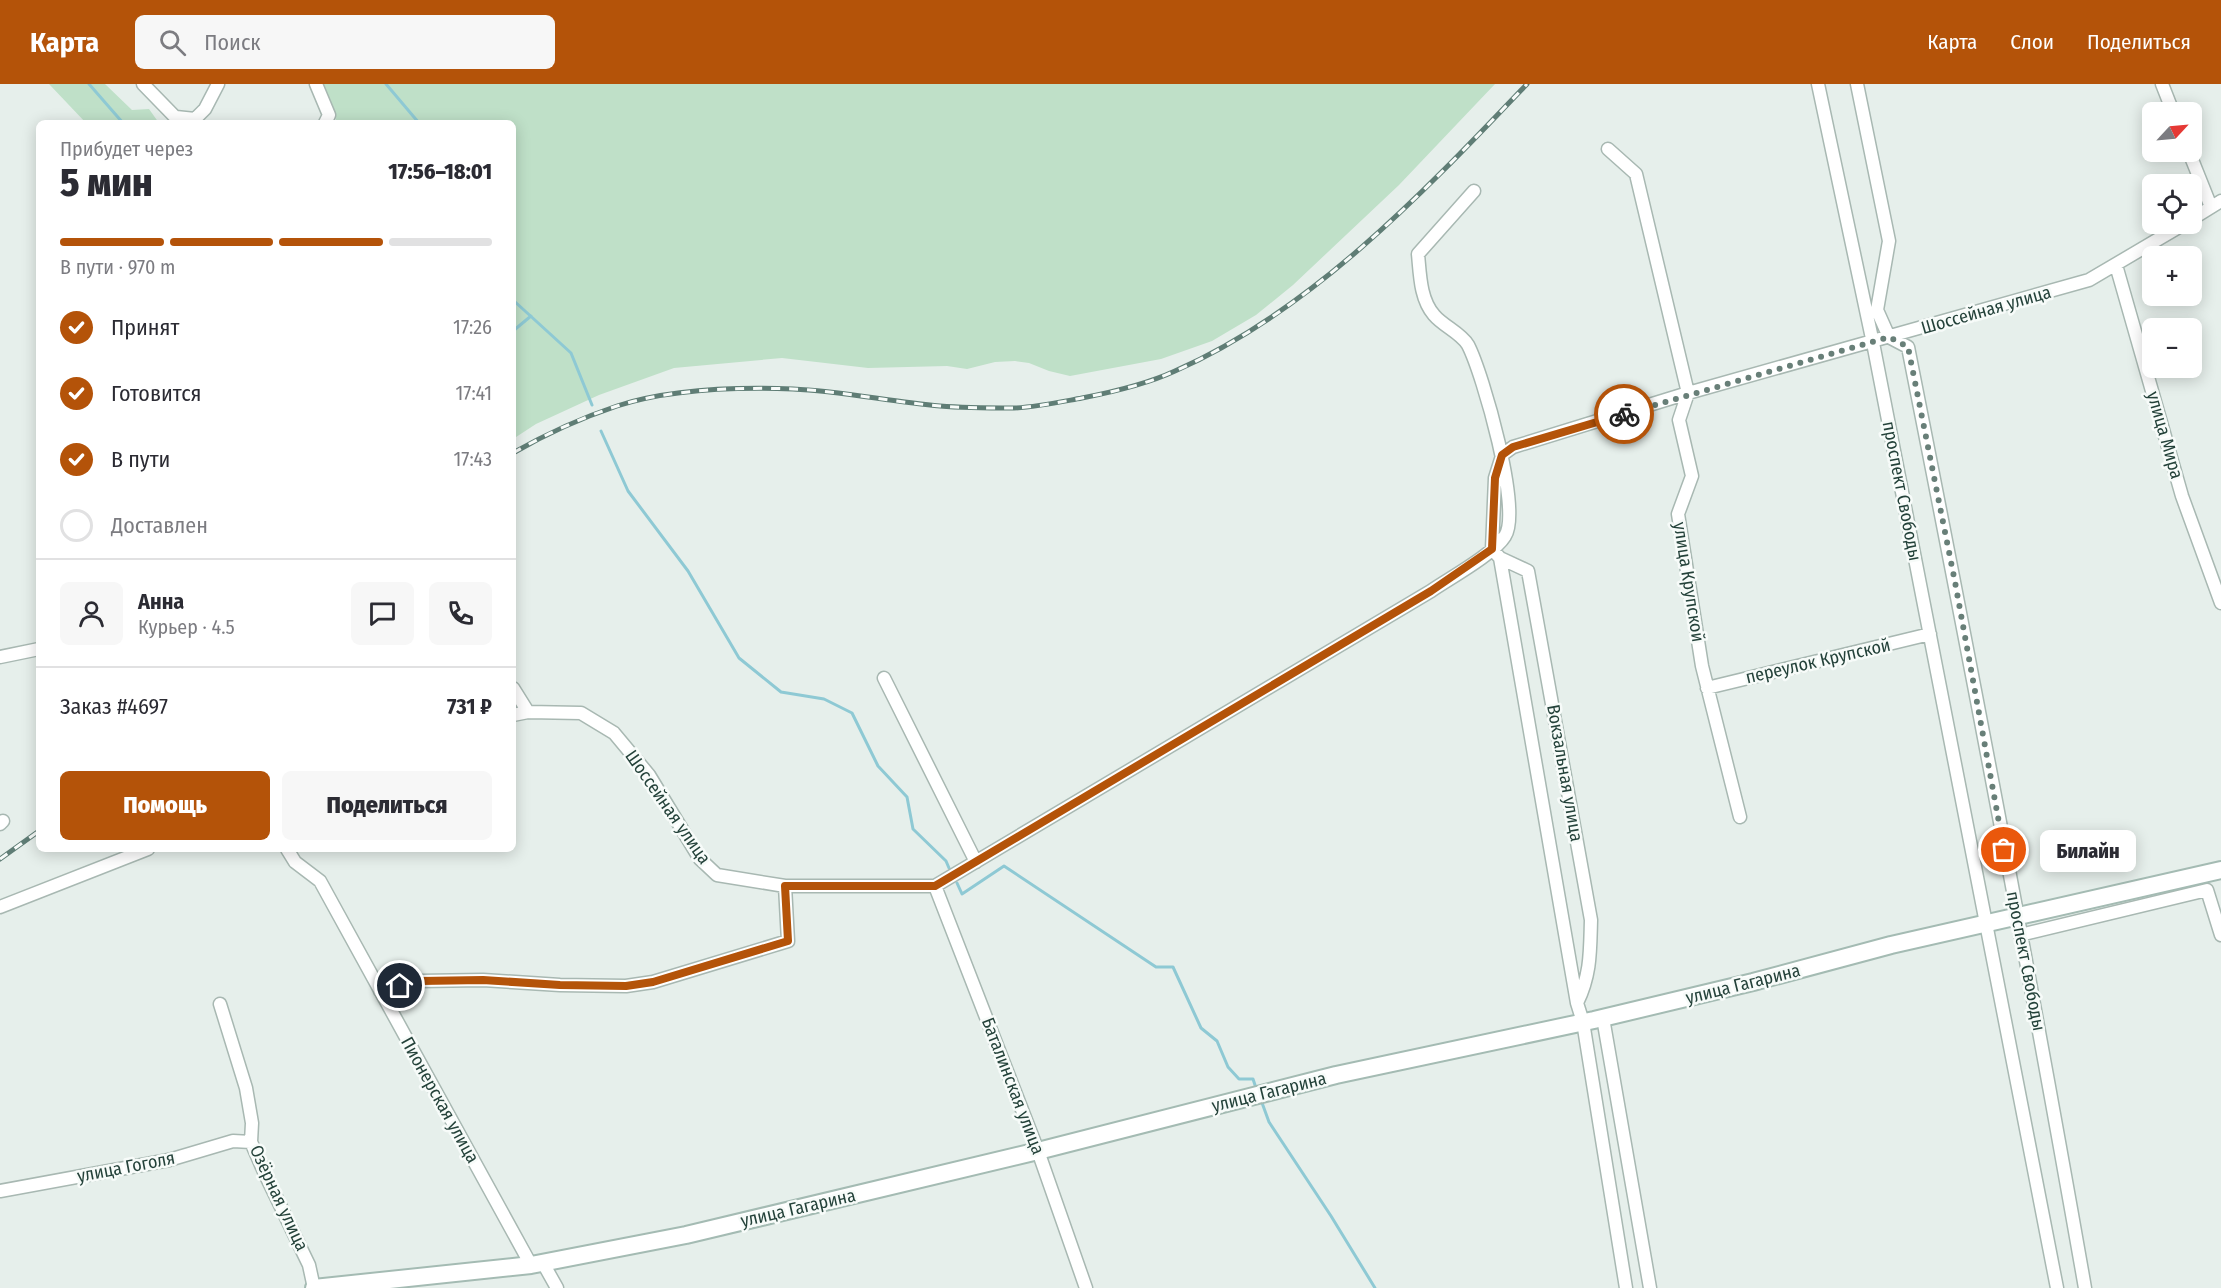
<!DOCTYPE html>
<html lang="ru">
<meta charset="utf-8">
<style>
:root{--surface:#fff;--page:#f7f7f7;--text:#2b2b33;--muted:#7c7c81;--line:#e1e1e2;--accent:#b45309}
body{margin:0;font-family:"Fira Sans Condensed",sans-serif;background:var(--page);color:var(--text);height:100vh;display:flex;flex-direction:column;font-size:22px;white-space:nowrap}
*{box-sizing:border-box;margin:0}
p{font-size:20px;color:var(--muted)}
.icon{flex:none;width:33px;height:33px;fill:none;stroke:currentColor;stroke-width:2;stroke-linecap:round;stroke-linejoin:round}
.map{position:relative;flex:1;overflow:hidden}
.drawer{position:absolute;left:36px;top:36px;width:480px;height:732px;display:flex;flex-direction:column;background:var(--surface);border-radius:9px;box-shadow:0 3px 15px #0003}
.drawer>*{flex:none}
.needle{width:39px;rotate:64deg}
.fabs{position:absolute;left:2142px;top:18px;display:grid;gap:12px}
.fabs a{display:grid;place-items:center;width:60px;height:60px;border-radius:9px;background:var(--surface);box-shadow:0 3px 15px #0003;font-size:30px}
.pin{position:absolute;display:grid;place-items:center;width:51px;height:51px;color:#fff;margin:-26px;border:3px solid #fff;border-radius:50%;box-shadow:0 2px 6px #0007}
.courier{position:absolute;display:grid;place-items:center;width:60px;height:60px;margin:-30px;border:4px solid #b45309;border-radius:50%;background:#fff;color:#222;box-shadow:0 2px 8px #0007}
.bubble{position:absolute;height:42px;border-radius:9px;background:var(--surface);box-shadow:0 3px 15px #0003;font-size:20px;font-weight:800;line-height:42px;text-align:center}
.overview em{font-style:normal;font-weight:800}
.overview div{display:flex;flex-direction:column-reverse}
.overview{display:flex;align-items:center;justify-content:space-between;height:102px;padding:0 24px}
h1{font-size:39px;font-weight:800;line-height:45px}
.bar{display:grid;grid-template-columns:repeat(4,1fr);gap:9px 6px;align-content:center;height:72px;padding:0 24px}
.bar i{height:8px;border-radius:4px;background:var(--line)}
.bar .selected{background:var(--accent)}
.bar p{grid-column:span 4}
.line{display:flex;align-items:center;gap:15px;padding:0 24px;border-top:2px solid var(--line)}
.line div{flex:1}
.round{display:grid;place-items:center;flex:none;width:63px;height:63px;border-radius:9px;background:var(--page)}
ol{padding:0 24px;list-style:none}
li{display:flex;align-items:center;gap:18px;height:66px}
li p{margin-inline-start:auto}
li .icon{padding:6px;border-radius:50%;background:var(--accent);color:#fff;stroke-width:4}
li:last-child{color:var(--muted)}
li i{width:33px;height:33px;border:3px solid var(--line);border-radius:50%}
.button{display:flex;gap:12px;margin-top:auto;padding:12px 24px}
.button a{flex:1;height:69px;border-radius:9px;background:var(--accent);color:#fff;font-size:24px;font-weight:800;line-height:69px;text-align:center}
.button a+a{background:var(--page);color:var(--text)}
header{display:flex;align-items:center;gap:36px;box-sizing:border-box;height:84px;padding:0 30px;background:var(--accent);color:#fff}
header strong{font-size:28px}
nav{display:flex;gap:33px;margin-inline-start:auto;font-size:21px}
.search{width:420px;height:54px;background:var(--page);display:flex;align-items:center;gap:15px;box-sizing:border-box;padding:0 21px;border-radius:9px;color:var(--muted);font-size:22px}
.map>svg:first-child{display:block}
</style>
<header>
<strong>Карта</strong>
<div class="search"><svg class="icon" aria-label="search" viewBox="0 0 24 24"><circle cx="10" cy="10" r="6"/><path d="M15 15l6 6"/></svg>Поиск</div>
<nav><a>Карта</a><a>Слои</a><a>Поделиться</a></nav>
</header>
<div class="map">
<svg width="2221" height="1204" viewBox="0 0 2221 1204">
<rect width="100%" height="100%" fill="#e6efeb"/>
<!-- green -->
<path fill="#bfe0c8" d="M 49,0 L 105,0 L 132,26 L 149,25 L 159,39 L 86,39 Z
M 323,0 L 1495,0 L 1399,101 L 1293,201 L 1256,231 L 1212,257 L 1161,275 L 1070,292 L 1049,287 L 1029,279 L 1015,277 L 995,278 L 967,285 L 947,282 L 868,284 L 782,274 L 674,284 L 599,311 L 536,340 L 513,355 L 513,39 L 337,39 Z"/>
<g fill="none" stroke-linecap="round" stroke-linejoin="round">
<!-- stream -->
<path stroke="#8ec9d4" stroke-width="3" d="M 89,0 L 123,39
M 386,0 L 419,39
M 513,216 L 571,269 L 592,321
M 513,247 L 531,232
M 601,347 L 628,407 L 688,487 L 739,574 L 781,608 L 824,615 L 852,629 L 878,682 L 907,713 L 913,745 L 946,777 L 949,784
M 957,799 L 962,810 L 1004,782 L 1156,883 L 1173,883 L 1201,944 L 1217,957 L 1228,983 L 1239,995 L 1253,995 L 1257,1007
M 1261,1016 L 1269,1038 L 1331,1132 L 1375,1204"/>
<defs>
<path id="street" d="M 143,0 L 180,38
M 316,0 L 329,31 L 325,39
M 1818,0 L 1874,264 L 2057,1204
M 1857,0 L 1889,157 L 1877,226 L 1889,253 L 1908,263 C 1970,576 2030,890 2085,1204
M 2162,0 L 2173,28
M 176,33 L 195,35 L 205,25 L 218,0
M 1608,65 L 1636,90 L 1688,309 L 1679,336 L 1692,392 L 1678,430 L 1702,582 L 1740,733
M 2189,68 L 2211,123
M 2192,135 L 2221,117
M 2116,181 L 2182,412 L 2221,519
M 1502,371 L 1513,363 L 1688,309 L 2089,196 L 2184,140
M 1501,375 L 1495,394 L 1492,465 L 1500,474 L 1528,487 L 1591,836 C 1590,868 1591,890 1577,919
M 1500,474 L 1577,919 L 1583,938 L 1626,1204
M 0,573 L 39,565
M 884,594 L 976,778
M 513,604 L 528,628
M 1707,604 L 1930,550
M 513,631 L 528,628 L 581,629 L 614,649 L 649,691 L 700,775 L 717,791 L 785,802 L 935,802 L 1431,507 C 1450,494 1494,470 1505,452 C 1522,427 1483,290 1468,261 C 1461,249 1443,242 1434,231 C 1420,215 1420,190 1418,170 L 1474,107
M 0,740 L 3,737
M 287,765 L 295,778 L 320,797 L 531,1181
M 935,802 L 1038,1067 L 1086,1204
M 0,823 L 148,765
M 2020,851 L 2207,806 L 2221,851
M 380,907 L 420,897 L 483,896 L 560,901 L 626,902 L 653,898 L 788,857 L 785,802
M 220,920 L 246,1004 L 252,1039 L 251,1058 L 265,1090 L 309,1181 L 314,1204
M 1603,934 L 1650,1204
M 0,1107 L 169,1076 L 233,1057 L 251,1058
M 543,1179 L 557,1204"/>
<path id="secondary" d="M 314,1204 L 531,1181 L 686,1151 L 1038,1067 L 1336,991 L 1594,936 L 1753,898 L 1891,861 L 2221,786"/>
</defs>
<!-- street casing -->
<use href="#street" stroke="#a8b8b2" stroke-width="15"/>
<!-- secondary casing -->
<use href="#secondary" stroke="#a4bbb3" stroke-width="20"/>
<!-- street -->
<use href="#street" stroke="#fff" stroke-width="12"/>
<!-- secondary -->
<use href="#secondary" stroke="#fff" stroke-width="16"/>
<defs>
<path id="rail" d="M 513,369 C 546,350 581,334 617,322 C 670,305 738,303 793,305 C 842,307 891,318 940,322 C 965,324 990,324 1014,324 C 1037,323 1060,318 1082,314 C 1113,308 1147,300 1175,287 C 1313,226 1424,108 1527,0
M 0,775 L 39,747"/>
</defs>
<!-- rail casing -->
<use href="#rail" stroke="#5f7d75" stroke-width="5"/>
<!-- rail -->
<use href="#rail" stroke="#f7fbf9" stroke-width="3" stroke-dasharray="9" stroke-linecap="butt"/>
</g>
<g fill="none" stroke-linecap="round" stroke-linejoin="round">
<!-- done -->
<path stroke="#687f78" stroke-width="6" stroke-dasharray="0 10.8" d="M 1624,330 L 1889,253 L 1908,263 L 1955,498 L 2004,766"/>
<!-- route -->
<path stroke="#b45309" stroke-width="8" d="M 400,902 L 420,897 L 483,896 L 560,901 L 626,902 L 653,898 L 788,857 L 785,802 L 935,802 L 1431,507 L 1492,465 L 1495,394 L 1502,371 L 1513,363 L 1624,330"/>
</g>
<g text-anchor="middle" stroke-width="5" stroke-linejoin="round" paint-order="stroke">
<!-- street labels -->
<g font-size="18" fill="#24423a" stroke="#f7fbf9">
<text transform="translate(1986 226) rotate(-16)" y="6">Шоссейная улица</text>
<text transform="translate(2165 351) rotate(74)" y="6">улица Мира</text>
<text transform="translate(1902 407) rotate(79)" y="6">проспект Свободы</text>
<text transform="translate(1689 498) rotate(81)" y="6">улица Крупской</text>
<text transform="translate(1818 577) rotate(-13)" y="6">переулок Крупской</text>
<text transform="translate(1565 689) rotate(80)" y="6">Вокзальная улица</text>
<text transform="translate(668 723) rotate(55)" y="6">Шоссейная улица</text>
<text transform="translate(2026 877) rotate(79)" y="6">проспект Свободы</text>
<text transform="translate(1743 900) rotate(-14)" y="6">улица Гагарина</text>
<text transform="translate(1013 1002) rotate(69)" y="6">Баталинская улица</text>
<text transform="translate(1269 1008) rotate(-14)" y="6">улица Гагарина</text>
<text transform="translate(440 1016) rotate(61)" y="6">Пионерская улица</text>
<text transform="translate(126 1083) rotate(-11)" y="6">улица Гоголя</text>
<text transform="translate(279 1114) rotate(65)" y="6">Озёрная улица</text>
<text transform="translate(798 1124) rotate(-13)" y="6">улица Гагарина</text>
</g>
</g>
</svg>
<div class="fabs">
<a><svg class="needle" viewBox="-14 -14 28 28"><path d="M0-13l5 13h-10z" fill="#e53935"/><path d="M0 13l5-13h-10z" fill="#7c7c81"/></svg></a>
<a><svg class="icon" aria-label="locate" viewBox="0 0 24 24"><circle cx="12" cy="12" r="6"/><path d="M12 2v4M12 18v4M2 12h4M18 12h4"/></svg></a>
<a>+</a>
<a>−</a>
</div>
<div class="pin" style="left:2004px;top:766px;background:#ea580c"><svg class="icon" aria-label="bag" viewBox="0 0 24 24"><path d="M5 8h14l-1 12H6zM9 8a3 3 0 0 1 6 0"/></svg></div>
<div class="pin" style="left:400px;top:902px;background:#1f2937"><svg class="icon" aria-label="home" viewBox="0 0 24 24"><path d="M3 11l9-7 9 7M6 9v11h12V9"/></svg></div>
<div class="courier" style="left:1624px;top:330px"><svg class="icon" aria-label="bike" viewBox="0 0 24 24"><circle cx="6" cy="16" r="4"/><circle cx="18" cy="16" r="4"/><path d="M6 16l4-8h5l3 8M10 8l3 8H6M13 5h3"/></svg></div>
<div class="bubble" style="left:2040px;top:746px;width:96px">Билайн</div>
<section class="drawer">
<div class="overview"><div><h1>5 мин</h1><p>Прибудет через</p></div><em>17:56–18:01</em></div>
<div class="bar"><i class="selected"></i><i class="selected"></i><i class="selected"></i><i></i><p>В пути · 970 m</p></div>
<ol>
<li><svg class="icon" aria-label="check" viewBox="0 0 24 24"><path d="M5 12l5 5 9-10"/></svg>Принят<p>17:26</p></li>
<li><svg class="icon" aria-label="check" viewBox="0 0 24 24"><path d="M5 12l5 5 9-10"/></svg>Готовится<p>17:41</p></li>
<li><svg class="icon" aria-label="check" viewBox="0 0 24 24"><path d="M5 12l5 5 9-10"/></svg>В пути<p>17:43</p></li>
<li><i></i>Доставлен</li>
</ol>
<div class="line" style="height:108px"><a class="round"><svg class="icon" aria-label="person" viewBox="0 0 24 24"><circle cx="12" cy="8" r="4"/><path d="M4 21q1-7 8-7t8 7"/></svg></a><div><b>Анна</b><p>Курьер · 4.5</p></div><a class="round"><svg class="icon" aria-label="chat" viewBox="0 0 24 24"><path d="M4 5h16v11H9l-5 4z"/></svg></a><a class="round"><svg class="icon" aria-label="phone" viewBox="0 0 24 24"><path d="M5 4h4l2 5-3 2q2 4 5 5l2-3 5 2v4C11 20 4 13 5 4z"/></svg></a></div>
<div class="line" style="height:78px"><div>Заказ #4697</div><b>731 ₽</b></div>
<div class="button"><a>Помощь</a><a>Поделиться</a></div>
</section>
</div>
